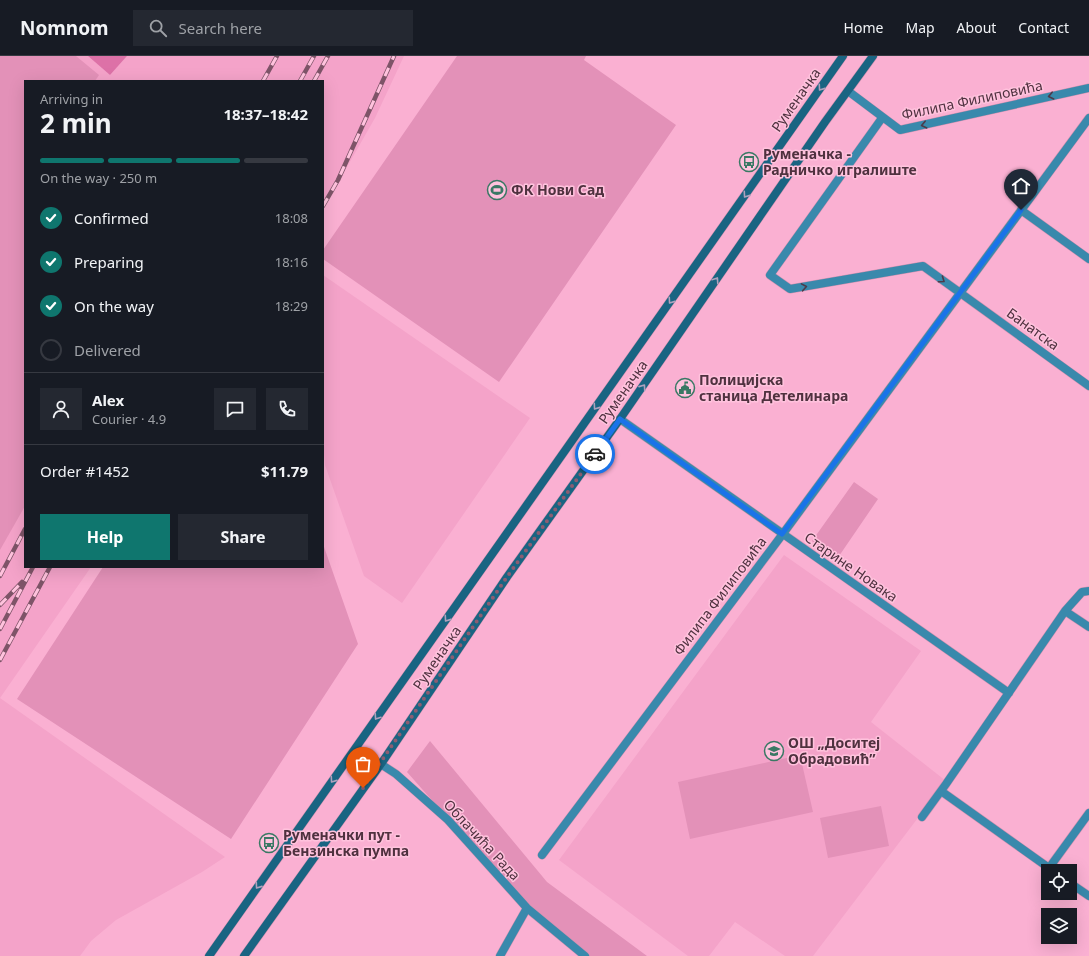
<!DOCTYPE html>
<meta charset="utf-8">
<style>
:root{--surface:#171b24;--page:#242831;--text:#f1f3f6;--muted:#9ea1a6;--line:#363941;--accent:#0f766e}
body{margin:0;font-family:"Noto Sans",sans-serif;background:var(--page);color:var(--text);height:100vh;display:flex;flex-direction:column;font-size:15px;white-space:nowrap}
*{box-sizing:border-box;margin:0}
p{font-size:13px;color:var(--muted)}
.icon{flex:none;width:22px;height:22px;fill:none;stroke:currentColor;stroke-width:2;stroke-linecap:round;stroke-linejoin:round}
.map{position:relative;flex:1;overflow:hidden}
.side{position:absolute;left:24px;top:24px;width:300px;height:488px;display:flex;flex-direction:column;background:var(--surface);border-radius:0px;box-shadow:0 4px 16px #0002}
.side>*{flex:none}
.fabs{position:absolute;left:1041px;top:808px;display:grid;gap:8px}
.fabs a{display:grid;place-items:center;width:36px;height:36px;border-radius:0px;background:var(--surface);box-shadow:0 4px 16px #0002;font-size:20px}
.pin{position:absolute;display:grid;place-items:center;width:34px;height:34px;color:#fff;margin:-41px -17px;border-radius:50% 50% 50% 0;rotate:-45deg;box-shadow:0 0 4px #0007}
.pin .icon{rotate:45deg}
.courier{position:absolute;display:grid;place-items:center;width:40px;height:40px;margin:-20px;border:3px solid #1a73e8;border-radius:50%;background:#fff;color:#222;box-shadow:0 1px 5px #0007}
.overview em{font-style:normal;font-weight:700}
.overview div{display:flex;flex-direction:column-reverse}
.overview{display:flex;align-items:center;justify-content:space-between;height:68px;padding:0 16px}
h1{font-size:26px;font-weight:700;line-height:30px}
.bar{display:grid;grid-template-columns:repeat(4,1fr);gap:6px 4px;align-content:center;height:48px;padding:0 16px}
.bar i{height:5px;border-radius:3px;background:var(--line)}
.bar .on{background:var(--accent)}
.bar p{grid-column:span 4}
.line{display:flex;align-items:center;gap:10px;padding:0 16px;border-top:1px solid var(--line)}
.line div{flex:1}
.round{display:grid;place-items:center;flex:none;width:42px;height:42px;border-radius:0px;background:var(--page)}
ol{padding:0 16px;list-style:none}
li{display:flex;align-items:center;gap:12px;height:44px}
li p{margin-inline-start:auto}
li .icon{padding:4px;border-radius:50%;background:var(--accent);color:#fff;stroke-width:4}
li:last-child{color:var(--muted)}
li i{width:22px;height:22px;border:2px solid var(--line);border-radius:50%}
.primary-button{display:flex;gap:8px;margin-top:auto;padding:8px 16px}
.primary-button a{flex:1;height:46px;border-radius:0px;background:var(--accent);color:#fff;font-size:16px;font-weight:700;line-height:46px;text-align:center}
.primary-button a+a{background:var(--page);color:var(--text)}
header{display:flex;align-items:center;gap:24px;box-sizing:border-box;height:56px;padding:0 20px;background:var(--surface);border-bottom:1px solid var(--line)}
header strong{font-size:19px}
nav{display:flex;gap:22px;margin-inline-start:auto;font-size:14px}
.search{width:280px;height:36px;background:var(--page);display:flex;align-items:center;gap:10px;box-sizing:border-box;padding:0 14px;border-radius:0px;color:var(--muted);font-size:15px}
.map>svg:first-child{display:block}
</style>
<header>
<strong>Nomnom</strong>
<div class="search"><svg class="icon" aria-label="search" viewBox="0 0 24 24"><circle cx="10" cy="10" r="6"/><path d="M15 15l6 6"/></svg>Search here</div>
<nav><a>Home</a><a>Map</a><a>About</a><a>Contact</a></nav>
</header>
<div class="map">
<svg width="1089" height="900" viewBox="0 0 1089 900">
<rect width="100%" height="100%" fill="#fab0d2"/>
<!-- built -->
<path fill="#f4a3c9" d="M 0,0 L 88,0 L 110,19 L 127,0 L 404,0 L 375,62 L 323,153 L 323,25 L 25,25 L 25,511 L 91,511 L 0,642 L 225,801 L 202,816 L 116,864 L 91,885 L 80,900 L 0,900 Z
M 323,219 L 530,362 L 402,547 L 364,520 L 325,409 L 323,386 Z
M 784,499 L 921,595 L 871,666 L 946,725 L 813,900 L 785,900 L 735,866 L 709,900 L 688,900 L 559,804 Z"/>
<!-- green -->
<path fill="#e391b8" d="M 0,0 L 76,0 L 99,19 L 95,25 L 25,25 L 25,450 L 0,494 Z
M 457,0 L 586,0 L 584,4 L 676,69 L 499,326 L 323,203 L 323,194 Z
M 854,426 L 878,443 L 837,503 L 812,485 Z
M 323,488 L 358,588 L 231,783 L 17,643 L 103,511 L 323,511 Z
M 430,685 L 547,826 L 647,900 L 585,900 L 527,852 L 407,716 Z
M 800,699 L 813,756 L 690,783 L 678,726 Z
M 881,750 L 889,790 L 828,802 L 820,762 Z"/>
<!-- forest -->
<path fill="#dd71a7" d="M 88,0 L 127,0 L 110,19 Z"/>
<g fill="none" stroke-linecap="round" stroke-linejoin="round">
<defs>
<path id="street" d="M 848,35 L 900,74 L 1089,32
M 882,62 L 770,219 L 790,233 L 923,210 L 1089,330
M 1021,154 L 1089,203
M 620,363 L 1009,637
M 1065,555 L 1082,536 L 1089,535
M 356,692 L 396,718 L 448,764 L 527,852 L 585,900
M 941,735 L 1049,812 L 1089,757
M 922,761 L 946,728 L 1065,555 L 1089,571
M 542,799 L 782,479 L 1089,62
M 1070,827 L 1089,840
M 500,900 L 527,852"/>
<path id="secondary" d="M 209,900 L 843,0
M 244,900 L 381,708 L 507,521 L 620,363 L 825,66 L 873,0"/>
</defs>
<!-- street casing -->
<use href="#street" stroke="#d192af" stroke-width="9"/>
<!-- secondary casing -->
<use href="#secondary" stroke="#d192af" stroke-width="9"/>
<!-- street -->
<use href="#street" stroke="#3989ac" stroke-width="8"/>
<!-- secondary -->
<use href="#secondary" stroke="#196482" stroke-width="8"/>
<defs>
<path id="rail" d="M 263,25 L 277,0
M 300,25 L 314,0
M 314,25 L 328,0
M 323,150 L 338,124 L 394,0
M 0,520 L 25,473
M 0,549 L 22,526
M 0,573 L 33,511
M 0,604 L 50,511"/>
</defs>
<!-- rail casing -->
<use href="#rail" stroke="#7e5468" stroke-width="4.5"/>
<!-- rail -->
<use href="#rail" stroke="#ffc2dd" stroke-width="3" stroke-dasharray="9" stroke-linecap="butt"/>
</g>
<!-- one-way arrows -->
<defs><path id="oneway-chevron" d="M-2-3.5L2.5 0L-2 3.5" fill="none" stroke-width="1.6" stroke-linecap="round" stroke-linejoin="round"/></defs>
<g stroke="#aea1bd">
<use href="#oneway-chevron" transform="translate(821 32) rotate(125)"/>
<use href="#oneway-chevron" transform="translate(746 139) rotate(125)"/>
<use href="#oneway-chevron" transform="translate(716 224) rotate(-56)"/>
<use href="#oneway-chevron" transform="translate(671 245) rotate(125)"/>
<use href="#oneway-chevron" transform="translate(643 331) rotate(-55)"/>
<use href="#oneway-chevron" transform="translate(596 351) rotate(125)"/>
<use href="#oneway-chevron" transform="translate(447 563) rotate(125)"/>
<use href="#oneway-chevron" transform="translate(377 661) rotate(124)"/>
<use href="#oneway-chevron" transform="translate(333 724) rotate(125)"/>
<use href="#oneway-chevron" transform="translate(258 830) rotate(125)"/>
</g>
<g stroke="#4d3a4a">
<use href="#oneway-chevron" transform="translate(1051 40) rotate(167)"/>
<use href="#oneway-chevron" transform="translate(924 69) rotate(167)"/>
<use href="#oneway-chevron" transform="translate(942 224) rotate(35)"/>
<use href="#oneway-chevron" transform="translate(804 231) rotate(-10)"/>
</g>
<g fill="none" stroke-linecap="round" stroke-linejoin="round">
<!-- done -->
<path stroke="#8b5d72" stroke-width="4" stroke-dasharray="0 7.2" d="M 363,732 L 507,521 L 595,398"/>
<!-- route -->
<path stroke="#1a73e8" stroke-width="5" d="M 595,398 L 620,363 L 782,478 L 1021,154"/>
</g>
<!-- icons -->
<defs>
<symbol id="bus-ring" viewBox="-11 -11 22 22"><circle r="9.5" fill="#ffc2dd" stroke="#3a7864" stroke-width="1.5"/><path d="M-5-6H5V4H4V6H2V4H-2V6H-4V4H-5ZM-3.5-4V0h7V-4ZM-3.5 1.2v1.5H-2V1.2ZM2 1.2v1.5H3.5V1.2Z" fill="#3a7864"/></symbol>
<symbol id="stadium-ring" viewBox="-11 -11 22 22"><circle r="9.5" fill="#ffc2dd" stroke="#3a7864" stroke-width="1.5"/><path d="M0-5a6.5 5 0 1 0 0 10a6.5 5 0 1 0 0-10ZM-3.5-1.8h7v3.6h-7Z" fill="#3a7864"/></symbol>
<symbol id="civic-ring" viewBox="-11 -11 22 22"><circle r="9.5" fill="#ffc2dd" stroke="#3a7864" stroke-width="1.5"/><path d="M-.6-6.5H3V-4.5H.6V-3L4-1V1h2V6H-6V1h2V-1L-.6-3ZM-1.2 2.5V6h2.4V2.5Z" fill="#3a7864"/></symbol>
<symbol id="school-ring" viewBox="-11 -11 22 22"><circle r="9.5" fill="#ffc2dd" stroke="#3a7864" stroke-width="1.5"/><path d="M0-5L7-2L0 1L-7-2ZM-4 1L0 2.5L4 1V4Q0 6-4 4Z" fill="#3a7864"/></symbol>
</defs>
<g fill-rule="evenodd">
<use href="#bus-ring" x="738" y="95" width="22" height="22"/>
<use href="#stadium-ring" x="486" y="123" width="22" height="22"/>
<use href="#civic-ring" x="674" y="321" width="22" height="22"/>
<use href="#school-ring" x="763" y="684" width="22" height="22"/>
<use href="#bus-ring" x="258" y="776" width="22" height="22"/>
</g>
<g text-anchor="middle" stroke-width="3" stroke-linejoin="round" paint-order="stroke">
<!-- street labels -->
<g font-size="14" fill="#4f313f" stroke="#ffc2dd">
<text transform="translate(796 44) rotate(-55)" y="5">Руменачка</text>
<text transform="translate(972 44) rotate(-12)" y="5">Филипа Филиповића</text>
<text transform="translate(1033 273) rotate(36)" y="5">Банатска</text>
<text transform="translate(623 336) rotate(-55)" y="5">Руменачка</text>
<text transform="translate(851 511) rotate(35)" y="5">Старине Новака</text>
<text transform="translate(720 540) rotate(-53)" y="5">Филипа Филиповића</text>
<text transform="translate(437 602) rotate(-56)" y="5">Руменачка</text>
<text transform="translate(482 784) rotate(47)" y="5">Облачића Рада</text>
</g>
<!-- poi labels -->
<g font-size="14" font-weight="bold" fill="#4f313f" stroke="#ffc2dd" text-anchor="start">
<text x="763" y="103">Руменачка -<tspan x="763" dy="16">Радничко игралиште</tspan></text>
<text x="511" y="139">ФК Нови Сад</text>
<text x="699" y="329">Полицијска<tspan x="699" dy="16">станица Детелинара</tspan></text>
<text x="788" y="692">ОШ „Доситеј<tspan x="788" dy="16">Обрадовић”</tspan></text>
<text x="283" y="784">Руменачки пут -<tspan x="283" dy="16">Бензинска пумпа</tspan></text>
</g>
</g>
</svg>
<div class="fabs">
<a><svg class="icon" aria-label="locate" viewBox="0 0 24 24"><circle cx="12" cy="12" r="6"/><path d="M12 2v4M12 18v4M2 12h4M18 12h4"/></svg></a>
<a><svg class="icon" aria-label="layers" viewBox="0 0 24 24"><path d="M12 4l9 5-9 5-9-5zM3 14l9 5 9-5"/></svg></a>
</div>
<div class="pin" style="left:363px;top:732px;background:#ea580c"><svg class="icon" aria-label="bag" viewBox="0 0 24 24"><path d="M5 8h14l-1 12H6zM9 8a3 3 0 0 1 6 0"/></svg></div>
<div class="pin" style="left:1021px;top:154px;background:#1f2937"><svg class="icon" aria-label="home" viewBox="0 0 24 24"><path d="M3 11l9-7 9 7M6 9v11h12V9"/></svg></div>
<div class="courier" style="left:595px;top:398px"><svg class="icon" aria-label="car" viewBox="0 0 24 24"><path d="M5 17H2v-5l4-1 3-4h7l3 4 3 1v5h-3M9 17h6M6 11h13"/><circle cx="7" cy="17" r="2"/><circle cx="17" cy="17" r="2"/></svg></div>
<section class="side">
<div class="overview"><div><h1>2 min</h1><p>Arriving in</p></div><em>18:37–18:42</em></div>
<div class="bar"><i class="on"></i><i class="on"></i><i class="on"></i><i></i><p>On the way · 250 m</p></div>
<ol>
<li><svg class="icon" aria-label="check" viewBox="0 0 24 24"><path d="M5 12l5 5 9-10"/></svg>Confirmed<p>18:08</p></li>
<li><svg class="icon" aria-label="check" viewBox="0 0 24 24"><path d="M5 12l5 5 9-10"/></svg>Preparing<p>18:16</p></li>
<li><svg class="icon" aria-label="check" viewBox="0 0 24 24"><path d="M5 12l5 5 9-10"/></svg>On the way<p>18:29</p></li>
<li><i></i>Delivered</li>
</ol>
<div class="line" style="height:72px"><a class="round"><svg class="icon" aria-label="person" viewBox="0 0 24 24"><circle cx="12" cy="8" r="4"/><path d="M4 21q1-7 8-7t8 7"/></svg></a><div><b>Alex</b><p>Courier · 4.9</p></div><a class="round"><svg class="icon" aria-label="chat" viewBox="0 0 24 24"><path d="M4 5h16v11H9l-5 4z"/></svg></a><a class="round"><svg class="icon" aria-label="phone" viewBox="0 0 24 24"><path d="M5 4h4l2 5-3 2q2 4 5 5l2-3 5 2v4C11 20 4 13 5 4z"/></svg></a></div>
<div class="line" style="height:52px"><div>Order #1452</div><b>$11.79</b></div>
<div class="primary-button"><a>Help</a><a>Share</a></div>
</section>
</div>
